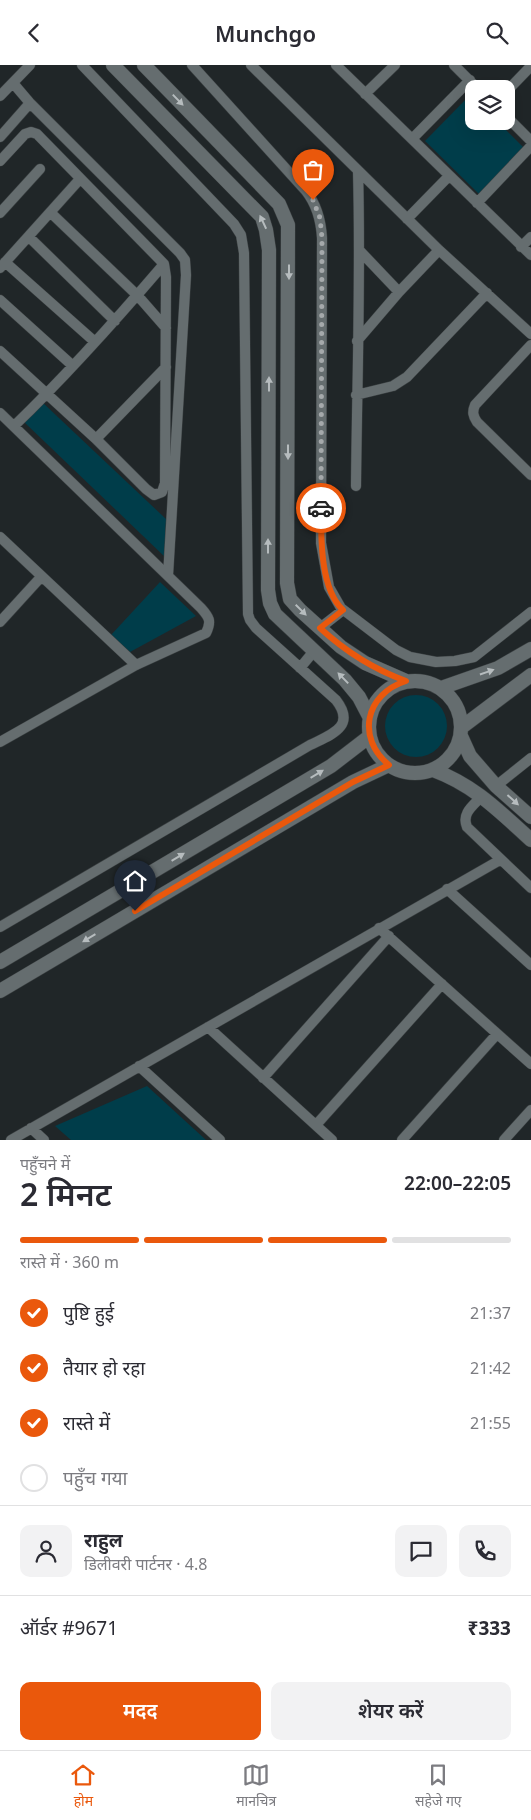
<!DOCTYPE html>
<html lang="hi">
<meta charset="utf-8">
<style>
:root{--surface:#fff;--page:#f2f2f3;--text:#2b2b33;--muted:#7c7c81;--line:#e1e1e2;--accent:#ea580c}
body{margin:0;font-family:"Noto Sans","Noto Sans Devanagari",sans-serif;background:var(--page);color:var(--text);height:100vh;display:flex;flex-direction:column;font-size:19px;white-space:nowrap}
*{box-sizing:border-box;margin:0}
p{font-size:16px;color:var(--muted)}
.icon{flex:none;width:28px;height:28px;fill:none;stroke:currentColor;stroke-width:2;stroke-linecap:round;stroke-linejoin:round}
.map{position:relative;height:1075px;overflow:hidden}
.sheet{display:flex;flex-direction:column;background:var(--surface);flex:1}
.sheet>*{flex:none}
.fabs{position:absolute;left:465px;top:15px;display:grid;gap:10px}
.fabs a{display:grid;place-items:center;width:50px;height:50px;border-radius:10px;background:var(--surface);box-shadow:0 5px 20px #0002;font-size:25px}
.pin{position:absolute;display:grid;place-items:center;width:42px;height:42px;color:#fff;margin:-51px -21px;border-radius:50% 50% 50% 0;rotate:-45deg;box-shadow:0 0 5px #0007}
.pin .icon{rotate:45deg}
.courier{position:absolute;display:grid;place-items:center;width:50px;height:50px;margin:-25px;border:4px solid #ea580c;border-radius:50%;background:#fff;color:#222;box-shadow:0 1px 6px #0007}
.overview em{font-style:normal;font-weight:600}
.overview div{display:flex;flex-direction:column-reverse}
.overview{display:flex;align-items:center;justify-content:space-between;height:85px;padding:0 20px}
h1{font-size:32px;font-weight:600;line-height:38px}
.bar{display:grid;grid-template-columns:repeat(4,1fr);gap:8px 5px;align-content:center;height:60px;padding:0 20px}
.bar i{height:6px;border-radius:4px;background:var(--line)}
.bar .active{background:var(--accent)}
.bar p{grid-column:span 4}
.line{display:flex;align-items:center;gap:12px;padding:0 20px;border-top:1px solid var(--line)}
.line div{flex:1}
.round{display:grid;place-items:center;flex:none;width:52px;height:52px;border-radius:10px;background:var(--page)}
ol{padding:0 20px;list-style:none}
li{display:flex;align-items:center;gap:15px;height:55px}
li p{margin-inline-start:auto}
li .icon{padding:5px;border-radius:50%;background:var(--accent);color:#fff;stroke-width:4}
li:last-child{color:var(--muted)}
li i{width:28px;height:28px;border:2px solid var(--line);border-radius:50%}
.action{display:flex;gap:10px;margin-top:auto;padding:10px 20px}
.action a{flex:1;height:58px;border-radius:10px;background:var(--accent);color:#fff;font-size:20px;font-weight:600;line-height:58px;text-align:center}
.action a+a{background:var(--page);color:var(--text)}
header{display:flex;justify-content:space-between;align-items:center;height:65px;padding:0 20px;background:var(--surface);font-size:22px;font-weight:600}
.menu{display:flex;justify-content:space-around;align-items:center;height:70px;border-top:1px solid var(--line);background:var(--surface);font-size:14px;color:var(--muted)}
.menu a{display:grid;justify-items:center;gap:2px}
.menu .active{color:var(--accent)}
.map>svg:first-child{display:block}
</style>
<header><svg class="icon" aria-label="back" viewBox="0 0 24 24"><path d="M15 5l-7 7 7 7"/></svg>Munchgo<svg class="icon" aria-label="search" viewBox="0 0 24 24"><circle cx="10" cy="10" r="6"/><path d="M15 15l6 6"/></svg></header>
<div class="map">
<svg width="531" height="1075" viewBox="0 0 531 1075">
<rect width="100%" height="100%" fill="#202628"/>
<!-- green -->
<path fill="#003d4a" d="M 470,30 L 474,33 L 474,56 L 497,56 L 524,83 L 479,129 L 425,76 Z
M 42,337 L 166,454 L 165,492 L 23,356 Z
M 160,517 L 196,551 L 130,587 L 111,570 Z
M385 661a31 31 0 1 1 62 0a31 31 0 1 1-62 0Z
M 147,1021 L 206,1075 L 71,1075 L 55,1061 Z"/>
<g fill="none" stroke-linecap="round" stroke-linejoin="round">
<defs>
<path id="street" d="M 192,0 L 306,126 C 317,140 321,155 322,173 L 321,478 L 329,522 L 341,543 L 396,585 L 410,592 L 436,597 L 455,596 L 474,592 L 531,547
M 251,0 L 439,185 L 531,269
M 336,0 L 531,190
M 454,0 L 478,24
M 13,18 L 30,38 L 180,188 L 185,195 L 186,210 L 168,511
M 506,27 L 531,1
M 365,29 L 395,0
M 0,31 L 30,0
M 506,51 L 531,76
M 0,72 L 30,38
M 412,74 L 470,15
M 0,96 L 25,69 L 31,67 L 37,69 L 164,199 L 166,212 L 165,418 L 162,427 L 154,430 L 146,424 L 96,374 L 0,286
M 477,138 L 531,81
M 0,148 L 40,104
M 51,148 L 138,231 L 166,263
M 407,154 L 449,111
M 29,172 L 115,256
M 521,182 L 531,172
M 360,186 L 399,227
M 5,197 L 95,277
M 0,203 L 80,114
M 0,235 L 73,301
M 357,276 L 399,227 L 439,185
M 531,280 L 475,340 C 472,347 473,351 477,357 L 531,410
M 356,330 L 393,321 L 407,312 L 487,228
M 0,348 L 201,543 C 209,552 212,556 206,568 L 136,600 L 0,677
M 14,361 C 67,310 116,255 164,199
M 96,374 L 166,302
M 356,421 C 357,316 361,211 358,106
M 0,472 L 136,600
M 0,557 L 41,512
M 320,563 L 343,545
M 300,603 L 314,586
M 496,721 L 531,693
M 482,731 C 474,740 461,748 467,762 L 531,823
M 447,824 L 531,900
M 0,862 L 310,680 C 330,670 357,662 336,635 L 256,563 L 250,555 L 248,549 L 244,188 L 241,170 L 234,159 L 82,0
M 379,863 L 531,999
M 208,962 L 332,1075
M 139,1001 L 220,1075
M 263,1013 L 389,871
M 316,1060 L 442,919
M 31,1063 L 44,1075
M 11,1075 L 500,795
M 402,1075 L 497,969
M 504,1075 L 531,1045"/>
<path id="secondary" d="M 113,0 L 262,152 L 266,165 L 269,185 L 268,525 L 270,538 L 275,549 L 345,615 L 359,632 L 370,653
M 144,0 L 279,139 L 288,160 L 287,518 L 290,534 L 300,545 L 341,582 L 365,598 L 406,616
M369 662a46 46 0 1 1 92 0a46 46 0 1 1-92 0Z
M 441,623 L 498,603 L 531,584
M 462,662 L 531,610
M 461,671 L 470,691 L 496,721 L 531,752
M 433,705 C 474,720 499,746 531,775
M 0,897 L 331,701 L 370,671
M 0,926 L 353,717 L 389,700"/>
</defs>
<!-- street casing -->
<use href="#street" stroke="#3b4042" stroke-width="11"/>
<!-- secondary casing -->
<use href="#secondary" stroke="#3b4042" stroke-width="15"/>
<!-- street -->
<use href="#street" stroke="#656d6f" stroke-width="10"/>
<!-- secondary -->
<use href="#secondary" stroke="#656d6f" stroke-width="14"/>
</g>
<!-- one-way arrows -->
<defs><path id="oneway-solid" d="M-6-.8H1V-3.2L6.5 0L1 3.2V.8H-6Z" transform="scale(1.25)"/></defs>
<g fill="#b6bcbe">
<use href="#oneway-solid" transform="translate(178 35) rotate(46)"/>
<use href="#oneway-solid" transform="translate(263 157) rotate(-115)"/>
<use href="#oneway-solid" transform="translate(289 207) rotate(90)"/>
<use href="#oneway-solid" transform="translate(269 319) rotate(-90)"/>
<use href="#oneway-solid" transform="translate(288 387) rotate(90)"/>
<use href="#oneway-solid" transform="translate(268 481) rotate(-90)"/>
<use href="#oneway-solid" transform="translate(301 545) rotate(45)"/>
<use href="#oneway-solid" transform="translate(487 607) rotate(-19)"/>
<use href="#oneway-solid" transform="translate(343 613) rotate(-134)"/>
<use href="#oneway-solid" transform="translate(317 709) rotate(-31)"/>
<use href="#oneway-solid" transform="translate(513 735) rotate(42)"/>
<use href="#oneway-solid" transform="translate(178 792) rotate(-31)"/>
<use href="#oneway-solid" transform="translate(89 873) rotate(149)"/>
</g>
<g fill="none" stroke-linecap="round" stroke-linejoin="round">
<!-- done -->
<path stroke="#a5a9ab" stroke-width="5" stroke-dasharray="0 9" d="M 313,135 L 320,153 L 322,173 L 321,443"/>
<!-- route -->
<path stroke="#ea580c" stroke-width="6" d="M 135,846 L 353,717 L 389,700 C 356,673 365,629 406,616 C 373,604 346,587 320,563 L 343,545 C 320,524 321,472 321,443"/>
</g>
</svg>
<div class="fabs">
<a><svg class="icon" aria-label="layers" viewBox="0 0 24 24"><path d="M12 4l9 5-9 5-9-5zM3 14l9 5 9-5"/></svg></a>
</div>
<div class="pin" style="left:313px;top:135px;background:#ea580c"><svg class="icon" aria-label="bag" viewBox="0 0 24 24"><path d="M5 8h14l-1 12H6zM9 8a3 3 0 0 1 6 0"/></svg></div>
<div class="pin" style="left:135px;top:846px;background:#1f2937"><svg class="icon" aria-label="home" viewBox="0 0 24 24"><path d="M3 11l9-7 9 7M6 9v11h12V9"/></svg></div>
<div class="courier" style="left:321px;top:443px"><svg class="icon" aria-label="car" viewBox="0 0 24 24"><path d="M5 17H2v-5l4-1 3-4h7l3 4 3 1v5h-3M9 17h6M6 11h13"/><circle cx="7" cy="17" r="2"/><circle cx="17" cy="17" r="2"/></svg></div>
</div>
<section class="sheet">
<div class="overview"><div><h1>2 मिनट</h1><p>पहुँचने में</p></div><em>22:00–22:05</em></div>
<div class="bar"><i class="active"></i><i class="active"></i><i class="active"></i><i></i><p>रास्ते में · 360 m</p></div>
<ol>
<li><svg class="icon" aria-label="check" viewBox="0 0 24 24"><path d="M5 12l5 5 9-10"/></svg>पुष्टि हुई<p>21:37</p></li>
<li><svg class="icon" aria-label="check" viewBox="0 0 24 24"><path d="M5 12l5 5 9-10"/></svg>तैयार हो रहा<p>21:42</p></li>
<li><svg class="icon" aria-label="check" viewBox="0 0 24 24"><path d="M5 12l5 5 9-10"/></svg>रास्ते में<p>21:55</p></li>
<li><i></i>पहुँच गया</li>
</ol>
<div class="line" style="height:90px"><a class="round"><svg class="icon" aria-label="person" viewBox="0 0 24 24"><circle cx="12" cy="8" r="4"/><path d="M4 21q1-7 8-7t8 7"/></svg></a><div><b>राहुल</b><p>डिलीवरी पार्टनर · 4.8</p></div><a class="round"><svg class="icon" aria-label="chat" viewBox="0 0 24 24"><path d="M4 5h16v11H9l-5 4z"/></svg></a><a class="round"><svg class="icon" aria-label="phone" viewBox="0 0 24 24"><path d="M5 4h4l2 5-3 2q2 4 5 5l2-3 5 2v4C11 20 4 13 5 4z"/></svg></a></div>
<div class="line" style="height:65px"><div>ऑर्डर #9671</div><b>₹333</b></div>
<div class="action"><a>मदद</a><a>शेयर करें</a></div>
</section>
<nav class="menu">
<a class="active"><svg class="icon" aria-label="home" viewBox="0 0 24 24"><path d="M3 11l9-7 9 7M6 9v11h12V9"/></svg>होम</a>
<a><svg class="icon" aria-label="map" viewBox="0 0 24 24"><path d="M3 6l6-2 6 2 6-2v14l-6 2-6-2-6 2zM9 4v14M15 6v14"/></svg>मानचित्र</a>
<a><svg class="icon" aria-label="saved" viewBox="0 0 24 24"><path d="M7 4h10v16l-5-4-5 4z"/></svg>सहेजे गए</a>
</nav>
